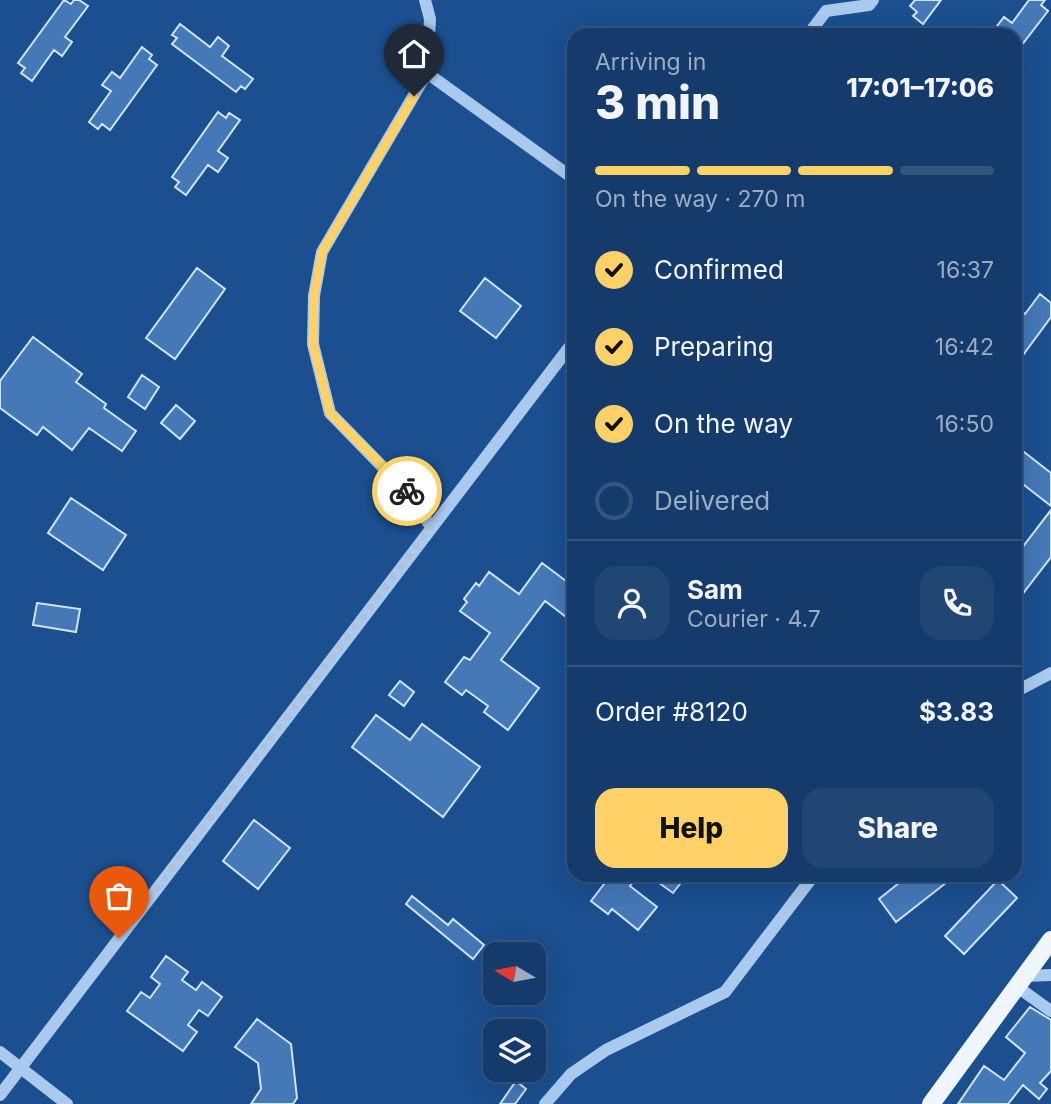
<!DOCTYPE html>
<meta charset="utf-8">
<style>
:root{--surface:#143b6b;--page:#214673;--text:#f1f3f6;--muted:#9dadc1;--line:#33557e;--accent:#ffd166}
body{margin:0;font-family:Inter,sans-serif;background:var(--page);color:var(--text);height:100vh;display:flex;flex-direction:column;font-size:26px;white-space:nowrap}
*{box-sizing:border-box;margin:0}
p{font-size:23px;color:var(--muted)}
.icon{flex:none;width:38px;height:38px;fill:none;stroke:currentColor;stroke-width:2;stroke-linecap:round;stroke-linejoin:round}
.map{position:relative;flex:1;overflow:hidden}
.drawer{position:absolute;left:567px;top:28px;width:455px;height:854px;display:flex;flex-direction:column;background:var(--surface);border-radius:21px;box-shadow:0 7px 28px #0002,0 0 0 2px var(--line)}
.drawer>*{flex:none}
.needle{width:46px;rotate:280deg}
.buttons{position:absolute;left:483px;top:942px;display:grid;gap:14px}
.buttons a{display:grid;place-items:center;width:63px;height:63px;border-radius:14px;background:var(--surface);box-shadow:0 7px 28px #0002,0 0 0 2px var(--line);font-size:35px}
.pin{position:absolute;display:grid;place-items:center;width:60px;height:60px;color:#fff;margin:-72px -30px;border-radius:50% 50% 50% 0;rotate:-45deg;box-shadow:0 0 7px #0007}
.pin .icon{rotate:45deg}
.courier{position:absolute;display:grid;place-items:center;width:70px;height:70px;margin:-35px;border:5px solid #ffd166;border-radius:50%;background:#fff;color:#222;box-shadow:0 2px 9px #0007}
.overview em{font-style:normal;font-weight:800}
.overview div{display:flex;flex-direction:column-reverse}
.overview{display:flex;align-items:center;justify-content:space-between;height:119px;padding:0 28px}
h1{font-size:46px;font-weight:800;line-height:52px}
.bar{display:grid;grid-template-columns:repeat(4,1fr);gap:10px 7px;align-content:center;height:84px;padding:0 28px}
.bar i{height:9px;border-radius:5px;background:var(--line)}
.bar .on{background:var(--accent)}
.bar p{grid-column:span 4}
.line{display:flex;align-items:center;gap:18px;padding:0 28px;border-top:2px solid var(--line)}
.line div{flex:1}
.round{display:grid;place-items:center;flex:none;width:74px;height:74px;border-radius:21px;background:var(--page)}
ol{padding:0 28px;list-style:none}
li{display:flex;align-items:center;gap:21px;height:77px}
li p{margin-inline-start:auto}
li .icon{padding:7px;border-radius:50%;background:var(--accent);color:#111;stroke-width:4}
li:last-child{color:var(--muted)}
li i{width:38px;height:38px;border:4px solid var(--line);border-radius:50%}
.action{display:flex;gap:14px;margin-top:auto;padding:14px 28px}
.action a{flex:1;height:80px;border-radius:21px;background:var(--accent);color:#111;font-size:28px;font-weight:800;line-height:80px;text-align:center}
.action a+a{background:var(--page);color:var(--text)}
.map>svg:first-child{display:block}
</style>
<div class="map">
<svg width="1051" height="1104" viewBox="0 0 1051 1104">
<rect width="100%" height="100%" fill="#1b4f8f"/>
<!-- building -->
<path fill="#4478b7" stroke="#cfe3fa" stroke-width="2" d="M 64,0 L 71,4 L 74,0 L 79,0 L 88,6 L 65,37 L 72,42 L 62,56 L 54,50 L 32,81 L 21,73 L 25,68 L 18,63 Z
M 915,0 L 941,0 L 923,24 L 913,16 L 917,12 L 910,6 Z
M 1029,0 L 1045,0 L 1041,5 L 1048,11 L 1015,54 L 1015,35 L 1001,35 L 994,30 L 1004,17 L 1012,23 Z
M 180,24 L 210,47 L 218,37 L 229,46 L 222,56 L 253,79 L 245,89 L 241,86 L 236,92 L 172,44 L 177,38 L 172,35 Z
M 142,47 L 152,55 L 149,59 L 157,65 L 110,130 L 102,124 L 98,129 L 89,122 L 111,91 L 102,85 L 112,72 L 120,78 Z
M 218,112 L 226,118 L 229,113 L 240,120 L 218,151 L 228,158 L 218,172 L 208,165 L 186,195 L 175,187 L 179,182 L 172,177 Z
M 197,268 L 225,289 L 175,359 L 146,338 Z
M 485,278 L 521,306 L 496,338 L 460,311 Z
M 1040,294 L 1051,303 L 1051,317 L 1015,366 L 1015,307 L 1025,314 Z
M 33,337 L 82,374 L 76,382 L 106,404 L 104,408 L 136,431 L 122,451 L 89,428 L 72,450 L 43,427 L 37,435 L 0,408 L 0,381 Z
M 142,375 L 159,387 L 145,409 L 128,397 Z
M 176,405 L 195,421 L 180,439 L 161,423 Z
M 1015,445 L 1051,473 L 1051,506 L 1015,478 Z
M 71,498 L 126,535 L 103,570 L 48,533 Z
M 1051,510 L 1051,557 L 1015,604 L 1015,557 Z
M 542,563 L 574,587 L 574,623 L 545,601 L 501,660 L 539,688 L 508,730 L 484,712 L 488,706 L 466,690 L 462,695 L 445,682 L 464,657 L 470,660 L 490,633 L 460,611 L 467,602 L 464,599 L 476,583 L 479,586 L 489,572 L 519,594 Z
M 37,603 L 80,609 L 76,632 L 33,625 Z
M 400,681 L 414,692 L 404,706 L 389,695 Z
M 376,715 L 410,740 L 422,724 L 480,767 L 443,817 L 352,747 Z
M 254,820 L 290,848 L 258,889 L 223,861 Z
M 611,875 L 638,875 L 630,886 L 657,907 L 638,930 L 612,909 L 608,914 L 591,901 Z
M 648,875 L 687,875 L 673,893 Z
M 909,875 L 956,875 L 896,922 L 879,899 Z
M 998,880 L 1017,898 L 964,954 L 945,936 Z
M 412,896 L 448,925 L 453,919 L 484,945 L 473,959 L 406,904 Z
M 166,956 L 188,972 L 182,980 L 196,990 L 202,982 L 222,997 L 208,1016 L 199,1010 L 188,1025 L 197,1032 L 183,1051 L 127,1011 L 141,992 L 150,998 L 160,984 L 151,977 Z
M 1030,1007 L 1051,1020 L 1051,1071 L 1040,1083 L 1047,1089 L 1039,1099 L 1023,1085 L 1008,1104 L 958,1104 L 984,1066 L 1004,1080 L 1025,1053 L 1006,1037 Z
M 257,1019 L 291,1044 L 297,1098 L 293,1104 L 251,1104 L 261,1089 L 258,1063 L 235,1047 Z
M 516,1081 L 526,1089 L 515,1104 L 500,1104 Z"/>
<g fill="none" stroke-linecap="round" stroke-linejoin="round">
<!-- minor -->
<path stroke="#a9c9ee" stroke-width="12" d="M 425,0 L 430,19 L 427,73 L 322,252 L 314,296 L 313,344 L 330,413 L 410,495 L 431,527
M 808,35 L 826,11 L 869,5 L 873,0
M 427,73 L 574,179
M 1015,692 L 1051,673
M 1024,976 L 1051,975
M 1016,986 L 1051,1011
M 0,1052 L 67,1104
M 0,1095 L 574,341
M 545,1104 L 571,1074 L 606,1050 L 725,992 L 814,875"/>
<!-- major -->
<path stroke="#f0f6ff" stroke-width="18" d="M 931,1104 L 1051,940"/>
</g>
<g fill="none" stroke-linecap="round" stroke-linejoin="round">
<!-- done -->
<path stroke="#afc1d8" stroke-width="7" stroke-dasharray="0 12.6" d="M 119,938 L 431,527 L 407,491"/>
<!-- route -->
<path stroke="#ffd166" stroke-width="9" d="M 407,491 L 330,413 L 313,344 L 314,296 L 322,252 L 414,96"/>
</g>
</svg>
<div class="buttons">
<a><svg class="needle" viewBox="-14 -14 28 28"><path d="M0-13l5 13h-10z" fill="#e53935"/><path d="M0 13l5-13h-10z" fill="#9dadc1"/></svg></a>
<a><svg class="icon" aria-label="layers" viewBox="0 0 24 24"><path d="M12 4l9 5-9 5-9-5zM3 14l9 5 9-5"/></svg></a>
</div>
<div class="pin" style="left:119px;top:938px;background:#ea580c"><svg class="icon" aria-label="bag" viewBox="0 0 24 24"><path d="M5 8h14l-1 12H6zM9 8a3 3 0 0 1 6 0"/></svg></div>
<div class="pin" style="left:414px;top:96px;background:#1f2937"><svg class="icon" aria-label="home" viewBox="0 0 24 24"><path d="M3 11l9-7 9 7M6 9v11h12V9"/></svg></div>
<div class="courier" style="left:407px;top:491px"><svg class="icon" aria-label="bike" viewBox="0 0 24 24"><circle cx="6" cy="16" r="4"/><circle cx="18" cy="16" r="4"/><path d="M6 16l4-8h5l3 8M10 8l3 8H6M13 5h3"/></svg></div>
<section class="drawer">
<div class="overview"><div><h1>3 min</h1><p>Arriving in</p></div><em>17:01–17:06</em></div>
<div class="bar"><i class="on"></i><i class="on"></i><i class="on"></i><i></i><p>On the way · 270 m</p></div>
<ol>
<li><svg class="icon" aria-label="check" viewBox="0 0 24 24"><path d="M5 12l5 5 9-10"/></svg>Confirmed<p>16:37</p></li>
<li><svg class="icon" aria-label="check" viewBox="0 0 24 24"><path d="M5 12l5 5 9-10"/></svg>Preparing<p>16:42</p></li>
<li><svg class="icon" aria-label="check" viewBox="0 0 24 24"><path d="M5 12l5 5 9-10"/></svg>On the way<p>16:50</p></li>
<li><i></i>Delivered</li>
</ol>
<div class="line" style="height:126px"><a class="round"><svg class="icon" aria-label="person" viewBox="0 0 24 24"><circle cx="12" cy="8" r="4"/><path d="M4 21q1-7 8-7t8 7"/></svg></a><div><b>Sam</b><p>Courier · 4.7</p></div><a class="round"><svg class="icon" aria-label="phone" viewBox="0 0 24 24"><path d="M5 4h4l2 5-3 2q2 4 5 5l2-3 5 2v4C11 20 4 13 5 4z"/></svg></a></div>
<div class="line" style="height:91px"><div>Order #8120</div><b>$3.83</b></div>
<div class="action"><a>Help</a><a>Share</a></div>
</section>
</div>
